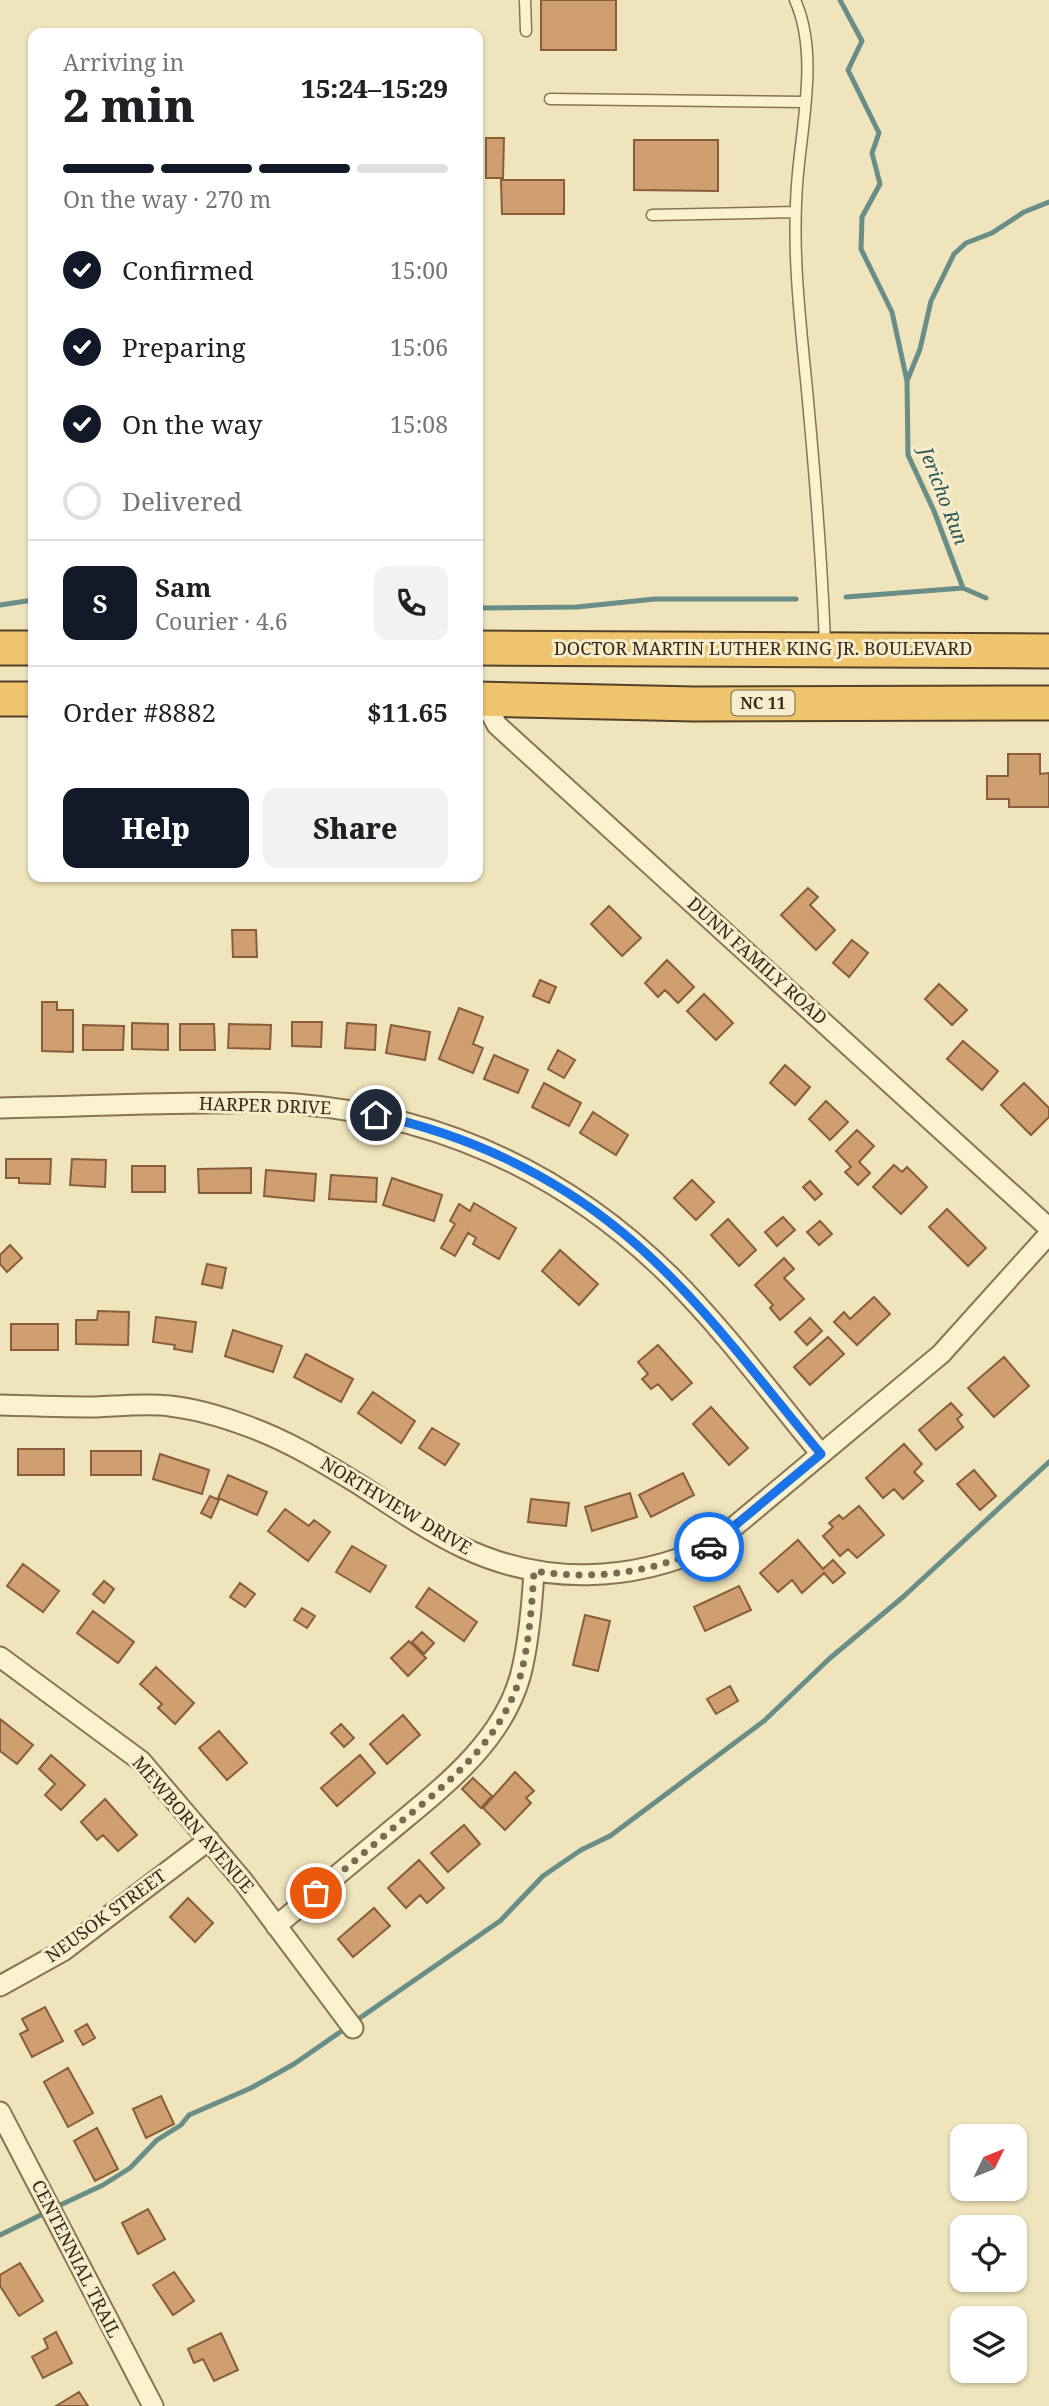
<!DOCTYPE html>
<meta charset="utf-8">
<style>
:root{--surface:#fff;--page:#f2f2f2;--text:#202124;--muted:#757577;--line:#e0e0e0;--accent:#111827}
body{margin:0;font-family:"Noto Serif",serif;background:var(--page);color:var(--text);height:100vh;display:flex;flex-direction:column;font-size:26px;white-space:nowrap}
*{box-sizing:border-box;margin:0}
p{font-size:23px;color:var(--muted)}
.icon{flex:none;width:38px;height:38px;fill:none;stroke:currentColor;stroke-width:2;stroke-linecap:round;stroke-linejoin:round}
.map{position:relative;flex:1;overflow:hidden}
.details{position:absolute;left:28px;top:28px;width:455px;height:854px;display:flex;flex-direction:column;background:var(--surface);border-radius:14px;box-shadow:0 2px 5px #0004}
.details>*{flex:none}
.needle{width:46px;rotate:47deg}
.buttons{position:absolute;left:950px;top:2124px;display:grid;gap:14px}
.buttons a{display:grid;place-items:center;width:77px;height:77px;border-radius:14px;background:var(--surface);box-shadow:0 2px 5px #0004;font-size:35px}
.pin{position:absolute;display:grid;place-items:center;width:60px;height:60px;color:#fff;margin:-30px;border:4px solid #fff;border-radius:50%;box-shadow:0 2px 7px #0007}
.courier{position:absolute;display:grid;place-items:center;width:70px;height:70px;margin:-35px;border:5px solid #1a73e8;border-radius:50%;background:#fff;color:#222;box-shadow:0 2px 9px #0007}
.summary em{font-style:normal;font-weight:800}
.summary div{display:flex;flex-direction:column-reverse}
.summary{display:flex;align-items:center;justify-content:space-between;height:119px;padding:0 35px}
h1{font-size:46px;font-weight:800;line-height:52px}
.bar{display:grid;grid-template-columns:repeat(4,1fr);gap:10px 7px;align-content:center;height:84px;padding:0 35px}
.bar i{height:9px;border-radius:5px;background:var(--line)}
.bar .on{background:var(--accent)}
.bar p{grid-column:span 4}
.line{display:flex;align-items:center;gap:18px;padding:0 35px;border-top:2px solid var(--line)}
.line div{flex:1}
.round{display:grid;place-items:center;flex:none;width:74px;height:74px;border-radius:14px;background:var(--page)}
ol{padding:0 35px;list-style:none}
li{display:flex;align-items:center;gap:21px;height:77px}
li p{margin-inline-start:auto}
li .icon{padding:7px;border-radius:50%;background:var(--accent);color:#fff;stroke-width:4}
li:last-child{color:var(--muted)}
li i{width:38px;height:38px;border:4px solid var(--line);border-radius:50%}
.cta{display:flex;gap:14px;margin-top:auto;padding:14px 35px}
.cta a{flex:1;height:80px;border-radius:14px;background:var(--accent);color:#fff;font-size:28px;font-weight:800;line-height:80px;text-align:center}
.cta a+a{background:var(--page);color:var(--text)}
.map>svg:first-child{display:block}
</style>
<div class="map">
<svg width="1049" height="2406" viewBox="0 0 1049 2406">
<rect width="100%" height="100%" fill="#f0e4bc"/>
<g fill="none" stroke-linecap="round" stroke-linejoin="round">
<!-- stream -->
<path stroke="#688e87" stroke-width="5" d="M 840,0 L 862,41 L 848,70 L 879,133 L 872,153 L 880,184 L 862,217 L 861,249 L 892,312 L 907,381 L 908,455 L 934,511 L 963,588 L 986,598
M 907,381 L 920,349 L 931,301 L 954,254 L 966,243 L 992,233 L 1024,212 L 1049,202
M 846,597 L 963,588
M 0,605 L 33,600
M 478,608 L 577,607 L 655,599 L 796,599
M 354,2022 L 500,1921 L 543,1876 L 581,1850 L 610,1836 L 764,1721 L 829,1659 L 903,1597 L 1049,1462
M 56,2207 L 103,2185 L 130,2168 L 157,2140 L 181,2125 L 189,2115 L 251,2088 L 294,2064 L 346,2028
M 0,2235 L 47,2212"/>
</g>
<!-- building -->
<path fill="#d09f70" stroke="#885e3a" stroke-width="2" d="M 541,0 L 616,0 L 616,50 L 541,50 Z
M 486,138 L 504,138 L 503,178 L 486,178 Z
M 634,140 L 718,140 L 718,191 L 634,190 Z
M 501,180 L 564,180 L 564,214 L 502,214 Z
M 1008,754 L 1040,754 L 1040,774 L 1049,773 L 1049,807 L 1009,807 L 1009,799 L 987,799 L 987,776 L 1008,776 Z
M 808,888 L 818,897 L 810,905 L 835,930 L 816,950 L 781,915 Z
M 609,906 L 641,938 L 622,956 L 591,924 Z
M 232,930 L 256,930 L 257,957 L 233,957 Z
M 852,940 L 868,953 L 849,977 L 833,963 Z
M 667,960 L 694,987 L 678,1003 L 665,990 L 658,997 L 645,983 Z
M 540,980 L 556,987 L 549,1003 L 533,996 Z
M 939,984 L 967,1010 L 952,1025 L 925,999 Z
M 704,994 L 733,1023 L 716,1040 L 687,1011 Z
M 42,1002 L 57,1002 L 57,1010 L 73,1010 L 73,1052 L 42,1051 Z
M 459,1008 L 483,1017 L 473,1044 L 483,1048 L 473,1073 L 439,1059 Z
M 292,1022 L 322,1022 L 321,1047 L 292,1046 Z
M 132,1023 L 168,1024 L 168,1050 L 132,1049 Z
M 347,1023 L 376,1025 L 375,1050 L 345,1048 Z
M 180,1024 L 214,1024 L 215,1050 L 180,1050 Z
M 229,1024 L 271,1025 L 270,1049 L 228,1048 Z
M 83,1025 L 124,1026 L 123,1050 L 83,1050 Z
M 391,1025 L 430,1032 L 425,1060 L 386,1053 Z
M 963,1041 L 998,1071 L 982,1090 L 947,1059 Z
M 558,1050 L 575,1060 L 564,1078 L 548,1069 Z
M 494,1055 L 528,1070 L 518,1093 L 484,1079 Z
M 785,1065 L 810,1087 L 795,1105 L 770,1083 Z
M 544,1083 L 581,1103 L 569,1126 L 532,1107 Z
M 1024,1083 L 1049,1108 L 1049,1117 L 1031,1135 L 1001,1105 Z
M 826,1101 L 848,1122 L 830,1140 L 809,1119 Z
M 593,1112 L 628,1135 L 616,1155 L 580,1133 Z
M 857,1130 L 874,1146 L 859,1162 L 870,1173 L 858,1185 L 845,1172 L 851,1167 L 836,1151 Z
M 6,1159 L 51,1159 L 50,1184 L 19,1183 L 19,1178 L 6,1178 Z
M 72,1159 L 106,1160 L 105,1187 L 70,1185 Z
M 894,1165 L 902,1172 L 907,1167 L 927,1187 L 901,1214 L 873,1187 Z
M 132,1166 L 165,1166 L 165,1192 L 132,1192 Z
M 251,1168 L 251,1193 L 199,1193 L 198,1169 Z
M 266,1170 L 316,1174 L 314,1201 L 264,1196 Z
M 331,1175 L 377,1178 L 376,1202 L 329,1199 Z
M 392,1178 L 442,1195 L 434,1221 L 383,1205 Z
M 692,1180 L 714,1202 L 696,1220 L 674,1198 Z
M 810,1181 L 822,1194 L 815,1200 L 803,1187 Z
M 474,1203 L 516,1228 L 499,1259 L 473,1244 L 476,1238 L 468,1233 L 455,1256 L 441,1248 L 455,1224 L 450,1221 L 459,1204 L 470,1211 Z
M 947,1209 L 986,1248 L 968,1266 L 929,1227 Z
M 783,1217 L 795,1230 L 777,1246 L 765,1232 Z
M 728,1219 L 756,1250 L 739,1266 L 711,1235 Z
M 820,1221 L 832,1234 L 819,1245 L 807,1232 Z
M 10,1245 L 22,1258 L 7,1272 L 0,1264 L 0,1255 Z
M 560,1250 L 598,1284 L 579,1305 L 542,1271 Z
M 784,1258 L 794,1269 L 784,1278 L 804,1299 L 780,1320 L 770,1308 L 773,1305 L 755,1285 Z
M 207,1264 L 226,1268 L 222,1288 L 202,1284 Z
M 874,1297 L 890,1314 L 857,1345 L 834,1322 L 844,1312 L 850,1319 Z
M 98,1311 L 129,1312 L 128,1345 L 76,1344 L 76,1320 L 97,1320 Z
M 156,1317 L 196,1322 L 192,1352 L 174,1349 L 175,1345 L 153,1342 Z
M 810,1318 L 822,1331 L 807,1345 L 795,1332 Z
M 11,1324 L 58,1324 L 58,1350 L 11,1350 Z
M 233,1330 L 282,1346 L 273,1372 L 225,1356 Z
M 828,1337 L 844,1354 L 810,1385 L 794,1367 Z
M 658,1345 L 692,1383 L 672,1400 L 658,1384 L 651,1389 L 642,1379 L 648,1374 L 638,1362 Z
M 306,1354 L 353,1379 L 341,1402 L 294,1377 Z
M 1004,1357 L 1029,1386 L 994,1417 L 968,1388 Z
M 373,1392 L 415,1421 L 401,1443 L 358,1413 Z
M 951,1403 L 962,1415 L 957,1419 L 963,1427 L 936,1450 L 919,1430 Z
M 711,1407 L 748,1448 L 729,1465 L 693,1424 Z
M 432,1428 L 459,1444 L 445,1465 L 419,1448 Z
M 904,1444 L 922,1464 L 914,1472 L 923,1481 L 903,1499 L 894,1489 L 883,1498 L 866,1478 Z
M 18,1449 L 64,1449 L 64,1475 L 18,1475 Z
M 91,1451 L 141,1451 L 141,1475 L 91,1475 Z
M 160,1454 L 209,1470 L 202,1494 L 153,1479 Z
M 974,1470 L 996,1496 L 980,1510 L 957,1484 Z
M 683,1473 L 694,1495 L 651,1517 L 639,1495 Z
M 228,1475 L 267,1492 L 257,1515 L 218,1498 Z
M 630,1493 L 637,1517 L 592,1531 L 585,1507 Z
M 210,1496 L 219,1500 L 211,1518 L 201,1513 Z
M 531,1499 L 569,1503 L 566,1526 L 528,1522 Z
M 859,1506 L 884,1535 L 857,1558 L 848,1549 L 840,1556 L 823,1536 L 833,1527 L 829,1523 L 839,1515 L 843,1519 Z
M 285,1509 L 309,1526 L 314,1520 L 330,1532 L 308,1561 L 268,1531 Z
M 798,1540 L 823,1569 L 833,1560 L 845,1573 L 833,1583 L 824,1573 L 802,1593 L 792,1580 L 778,1592 L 760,1573 Z
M 352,1546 L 386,1566 L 370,1592 L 336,1572 Z
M 23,1564 L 59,1591 L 43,1612 L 7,1586 Z
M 104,1581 L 114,1589 L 104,1603 L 93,1594 Z
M 240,1583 L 255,1594 L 245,1607 L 230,1597 Z
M 739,1586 L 751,1610 L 705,1631 L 694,1607 Z
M 429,1588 L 477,1622 L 464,1641 L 416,1607 Z
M 302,1608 L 315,1616 L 307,1628 L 294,1620 Z
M 93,1611 L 134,1642 L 118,1663 L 77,1633 Z
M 585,1615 L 610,1621 L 598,1671 L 573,1665 Z
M 422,1632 L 434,1643 L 424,1654 L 412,1642 Z
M 409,1641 L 426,1658 L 408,1676 L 391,1658 Z
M 156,1667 L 194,1703 L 175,1724 L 158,1708 L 162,1704 L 140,1684 Z
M 730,1686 L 738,1701 L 716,1714 L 707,1699 Z
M 403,1715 L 420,1735 L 387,1764 L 370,1744 Z
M 0,1719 L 33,1745 L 17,1764 L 0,1751 Z
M 341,1724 L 354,1738 L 344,1747 L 331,1733 Z
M 219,1731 L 247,1763 L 227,1780 L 199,1748 Z
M 51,1755 L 85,1785 L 61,1810 L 45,1795 L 55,1784 L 39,1769 Z
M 360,1755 L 375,1773 L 337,1806 L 321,1788 Z
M 515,1772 L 534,1791 L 526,1798 L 531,1803 L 505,1830 L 483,1808 Z
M 473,1778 L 492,1796 L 481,1808 L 462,1789 Z
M 105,1799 L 137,1835 L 118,1851 L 103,1835 L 97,1840 L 81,1822 Z
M 464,1825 L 480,1844 L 448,1872 L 431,1853 Z
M 419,1860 L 444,1888 L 427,1903 L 420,1895 L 406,1908 L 388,1888 Z
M 188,1898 L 213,1923 L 195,1942 L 170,1917 Z
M 374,1908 L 390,1926 L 353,1957 L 338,1939 Z
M 45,2007 L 63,2041 L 32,2057 L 20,2034 L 28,2030 L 22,2019 Z
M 87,2024 L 95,2038 L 83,2045 L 75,2031 Z
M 68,2068 L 93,2113 L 68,2127 L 44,2082 Z
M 161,2096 L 174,2124 L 146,2138 L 133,2109 Z
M 97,2128 L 118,2169 L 95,2181 L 74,2141 Z
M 148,2209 L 165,2239 L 138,2254 L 122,2223 Z
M 20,2263 L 43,2301 L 19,2316 L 0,2286 L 0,2275 Z
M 174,2272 L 194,2301 L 173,2315 L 153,2285 Z
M 56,2332 L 72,2363 L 43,2378 L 32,2357 L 48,2348 L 44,2339 Z
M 221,2333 L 238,2370 L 214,2381 L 203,2359 L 194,2363 L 188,2349 Z
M 79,2392 L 88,2406 L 56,2406 Z"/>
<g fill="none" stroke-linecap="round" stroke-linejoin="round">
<defs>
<path id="service" d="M 525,0 L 526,31
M 795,0 C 818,51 803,118 798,173 C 791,246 800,318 807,390 C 815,475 822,560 825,645
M 550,99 L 804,102
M 652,215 L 794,212"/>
<path id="minor" d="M 480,693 L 497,725 L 1049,1228
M 0,1108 C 70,1107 141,1103 211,1103 C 239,1103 268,1101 296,1104 C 441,1116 567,1174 671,1277 C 725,1331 772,1395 821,1454
M 0,1405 C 32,1406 64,1407 96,1407 C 120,1406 146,1403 170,1406 C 196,1409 223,1417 247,1426 C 287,1440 324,1463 360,1485 C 394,1507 428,1531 464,1548 C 545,1586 631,1582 711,1546 L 941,1354 L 1049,1234
M 0,1657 L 141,1761 L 243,1881 L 353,2028
M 276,1926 C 312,1896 348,1866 383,1837 C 436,1792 500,1747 520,1677 C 529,1644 532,1605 534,1571
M 0,1986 L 63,1951 L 209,1840
M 0,2112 L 153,2406"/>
<path id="trunk" d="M 0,648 L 33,648
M 478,648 L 1049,651
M 0,699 L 33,699
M 478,699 L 694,704 L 1049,703"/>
</defs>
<!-- service casing -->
<use href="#service" stroke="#887455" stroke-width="13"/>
<!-- minor casing -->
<use href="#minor" stroke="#887455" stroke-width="23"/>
<!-- trunk casing -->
<use href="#trunk" stroke="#55412a" stroke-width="37"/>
<!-- service -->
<use href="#service" stroke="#faf1cf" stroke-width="10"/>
<!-- minor -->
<use href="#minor" stroke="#faf1cf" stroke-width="19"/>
<!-- trunk -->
<use href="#trunk" stroke="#eec46c" stroke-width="33"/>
</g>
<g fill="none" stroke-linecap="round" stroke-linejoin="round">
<!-- done -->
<path stroke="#776b53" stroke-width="7" stroke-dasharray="0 12.6" d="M 316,1893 C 344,1870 371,1847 398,1824 C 447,1784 501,1741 520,1677 C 529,1646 532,1603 534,1571 C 595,1581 653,1572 709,1547"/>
<!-- route -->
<path stroke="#1a73e8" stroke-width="9" d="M 376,1115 C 466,1134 552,1174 623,1233 C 699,1296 758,1379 821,1454 L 709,1547"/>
</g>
<g text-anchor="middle" stroke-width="6" stroke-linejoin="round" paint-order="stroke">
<!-- shield labels -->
<rect fill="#f7edcc" stroke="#706450" stroke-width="2" x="731.5" y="690.5" width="63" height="25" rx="5"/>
<g font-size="16" font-weight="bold" fill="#362a1b">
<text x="763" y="709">NC 11</text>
</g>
<!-- street labels -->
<g font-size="18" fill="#362a1b" stroke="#f7edcc">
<text x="763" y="655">DOCTOR MARTIN LUTHER KING JR. BOULEVARD</text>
<text transform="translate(757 961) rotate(42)" y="6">DUNN FAMILY ROAD</text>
<text transform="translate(265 1106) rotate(2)" y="6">HARPER DRIVE</text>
<text transform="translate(396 1506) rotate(31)" y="6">NORTHVIEW DRIVE</text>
<text transform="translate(193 1825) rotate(49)" y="6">MEWBORN AVENUE</text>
<text transform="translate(106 1916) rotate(-36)" y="6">NEUSOK STREET</text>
<text transform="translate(76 2259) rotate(63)" y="6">CENTENNIAL TRAIL</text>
</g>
<!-- water labels -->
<g font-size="19" font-style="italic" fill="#295657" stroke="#f7edcc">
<text transform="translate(944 496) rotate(69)" y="7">Jericho Run</text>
</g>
</g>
</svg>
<div class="buttons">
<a><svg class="needle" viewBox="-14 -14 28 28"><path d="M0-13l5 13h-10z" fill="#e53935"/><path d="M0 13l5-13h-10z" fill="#757577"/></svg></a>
<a><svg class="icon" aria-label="locate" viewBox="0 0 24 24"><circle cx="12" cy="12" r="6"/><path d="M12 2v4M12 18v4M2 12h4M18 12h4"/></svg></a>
<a><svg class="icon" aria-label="layers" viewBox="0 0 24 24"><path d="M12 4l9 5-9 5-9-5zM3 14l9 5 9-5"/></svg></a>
</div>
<div class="pin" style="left:316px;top:1893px;background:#ea580c"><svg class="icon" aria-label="bag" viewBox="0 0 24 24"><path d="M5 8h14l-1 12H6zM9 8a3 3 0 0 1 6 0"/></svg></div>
<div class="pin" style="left:376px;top:1115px;background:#1f2937"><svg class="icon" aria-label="home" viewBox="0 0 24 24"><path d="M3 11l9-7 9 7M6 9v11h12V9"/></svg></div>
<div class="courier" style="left:709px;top:1547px"><svg class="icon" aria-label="car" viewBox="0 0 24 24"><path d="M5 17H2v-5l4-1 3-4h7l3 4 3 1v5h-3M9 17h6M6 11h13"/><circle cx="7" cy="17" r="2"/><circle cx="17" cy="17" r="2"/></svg></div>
<section class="details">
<div class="summary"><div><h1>2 min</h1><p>Arriving in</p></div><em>15:24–15:29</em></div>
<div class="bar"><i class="on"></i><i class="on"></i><i class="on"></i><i></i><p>On the way · 270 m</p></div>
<ol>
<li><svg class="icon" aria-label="check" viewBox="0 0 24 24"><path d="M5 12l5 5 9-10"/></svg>Confirmed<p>15:00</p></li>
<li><svg class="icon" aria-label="check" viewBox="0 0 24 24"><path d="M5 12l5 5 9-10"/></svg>Preparing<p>15:06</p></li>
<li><svg class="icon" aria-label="check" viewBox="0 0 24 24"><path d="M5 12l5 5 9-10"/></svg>On the way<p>15:08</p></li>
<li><i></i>Delivered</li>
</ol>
<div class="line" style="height:126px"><b class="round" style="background:var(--accent);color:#fff">S</b><div><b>Sam</b><p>Courier · 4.6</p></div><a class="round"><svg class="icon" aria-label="phone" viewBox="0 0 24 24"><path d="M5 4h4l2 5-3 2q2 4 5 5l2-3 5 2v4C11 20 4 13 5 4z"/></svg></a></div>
<div class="line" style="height:91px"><div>Order #8882</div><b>$11.65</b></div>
<div class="cta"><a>Help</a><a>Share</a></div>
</section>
</div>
